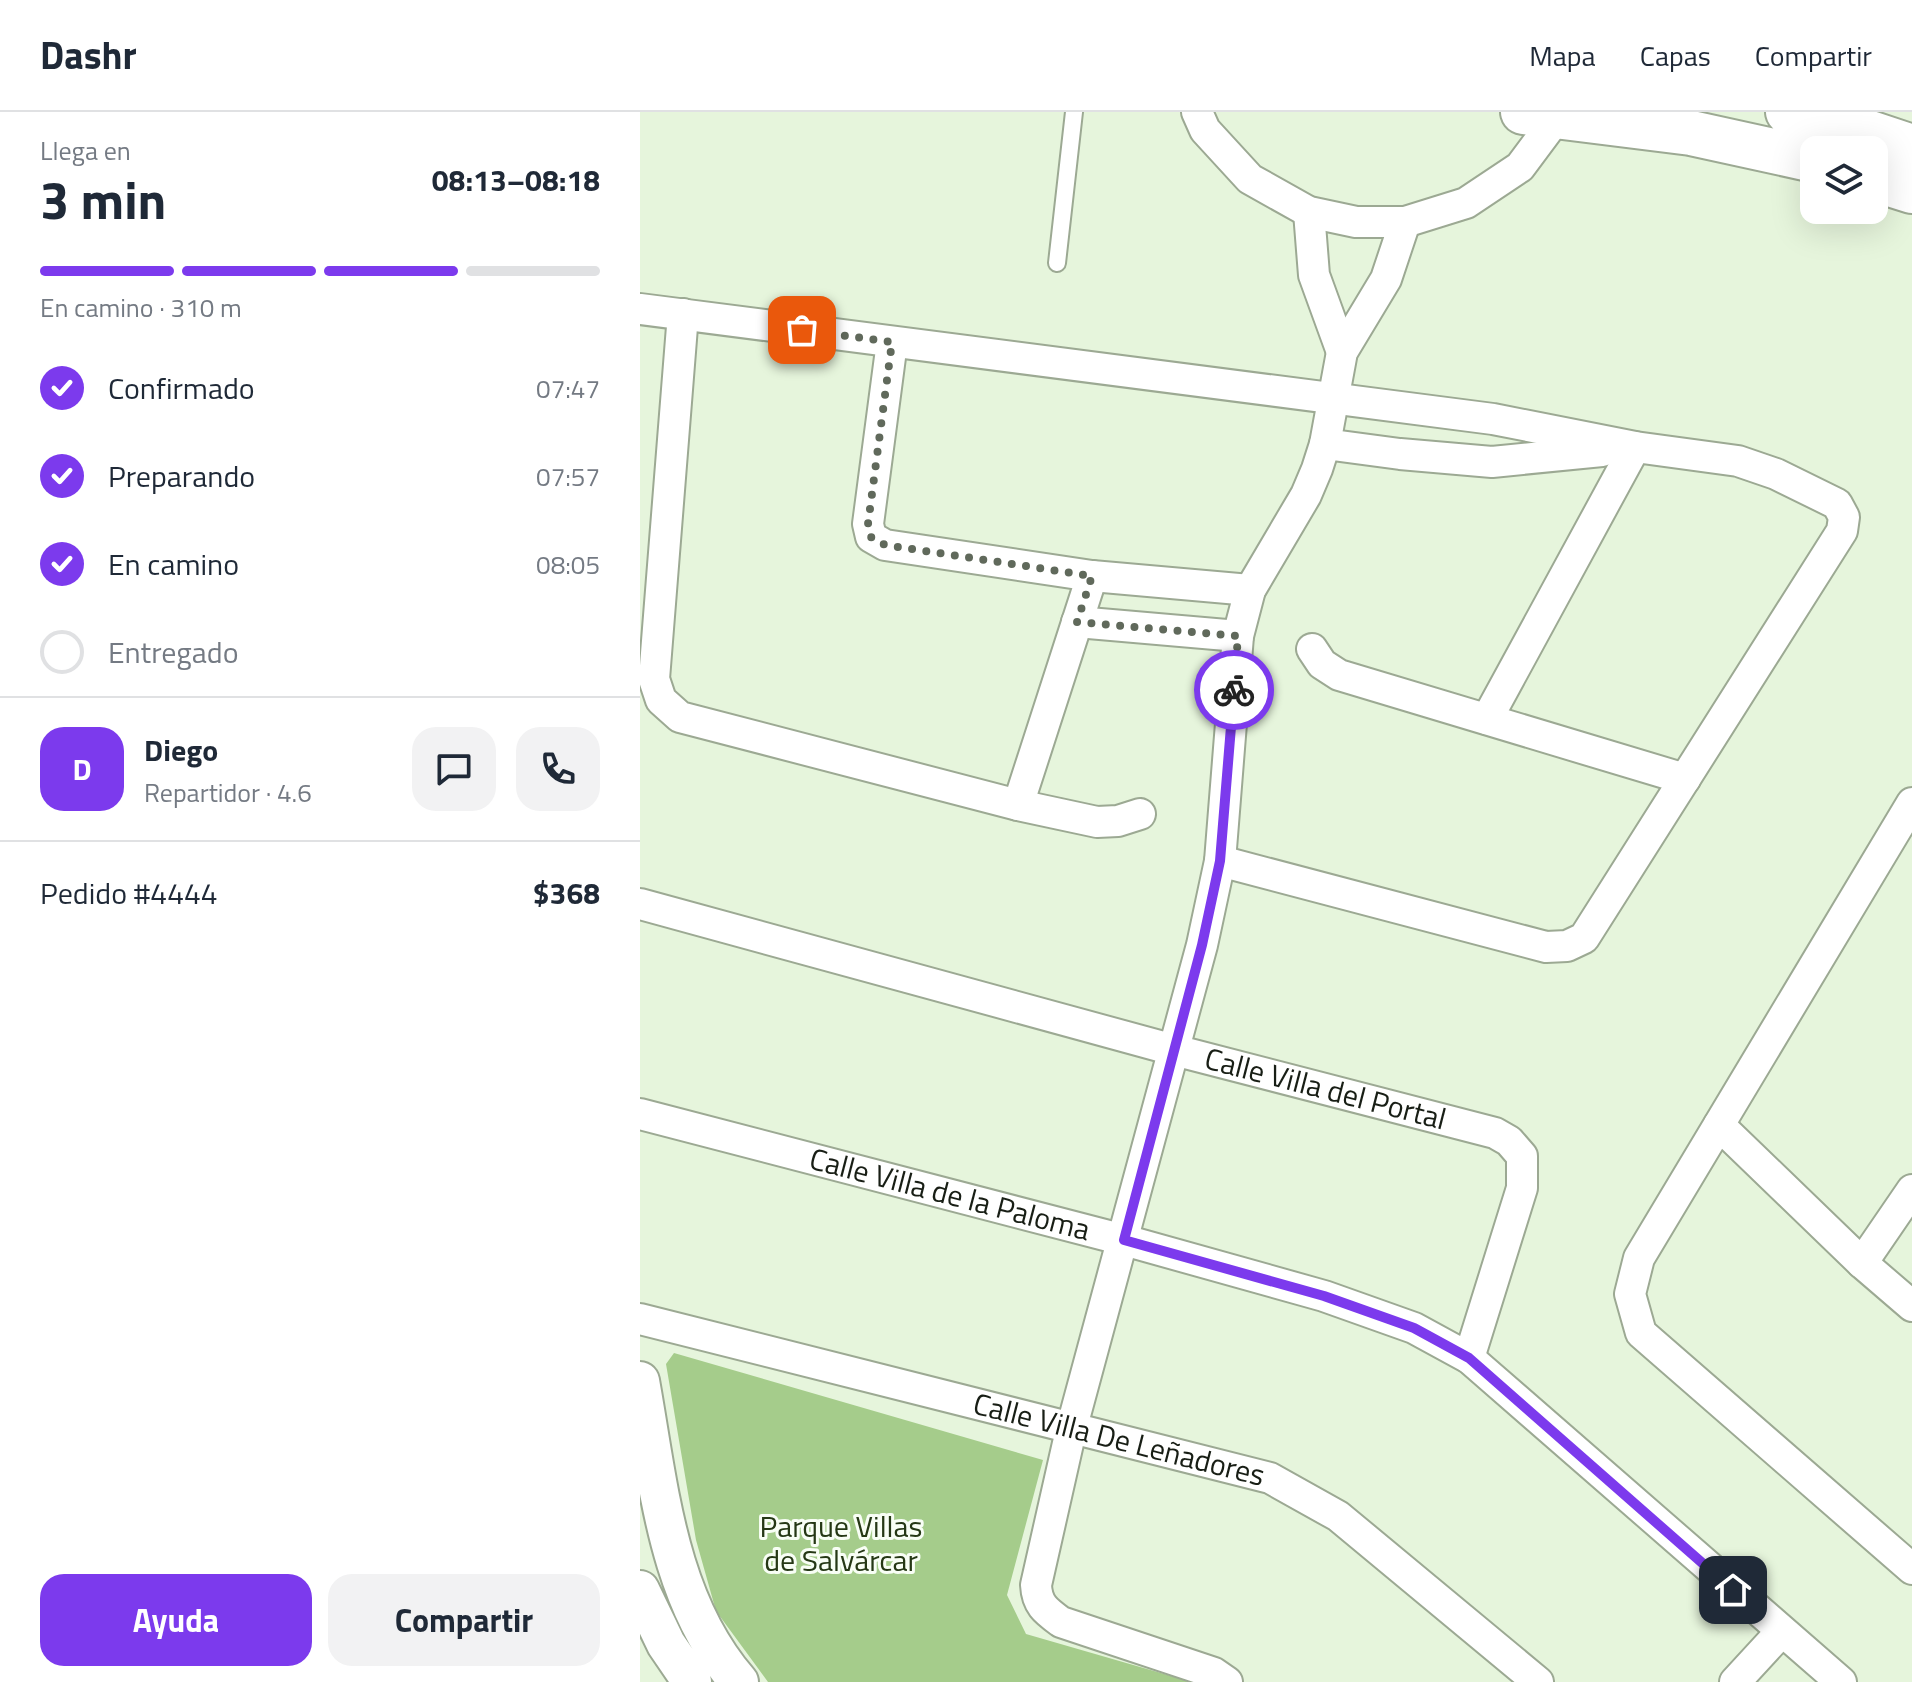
<!DOCTYPE html>
<html lang="es">
<meta charset="utf-8">
<style>
:root{--surface:#fff;--page:#f2f2f3;--text:#1f2937;--muted:#747a83;--line:#e0e1e3;--accent:#7c3aed}
body{margin:0;font-family:"Titillium Web",sans-serif;background:var(--page);color:var(--text);height:100vh;display:flex;flex-direction:column;font-size:30px;white-space:nowrap}
*{box-sizing:border-box;margin:0}
p{font-size:26px;color:var(--muted)}
.icon{flex:none;width:44px;height:44px;fill:none;stroke:currentColor;stroke-width:2;stroke-linecap:round;stroke-linejoin:round}
.map{position:relative;flex:1;overflow:hidden}
.details{display:flex;flex-direction:column;background:var(--surface);width:640px}
.details>*{flex:none}
.tools{position:absolute;left:1160px;top:24px;display:grid;gap:16px}
.tools a{display:grid;place-items:center;width:88px;height:88px;border-radius:16px;background:var(--surface);box-shadow:0 8px 32px #0002;font-size:40px}
.pin{position:absolute;display:grid;place-items:center;width:68px;height:68px;color:#fff;margin:-34px;border-radius:16px;box-shadow:0 4px 12px #0006}
.courier{position:absolute;display:grid;place-items:center;width:80px;height:80px;margin:-40px;border:6px solid #7c3aed;border-radius:50%;background:#fff;color:#222;box-shadow:0 2px 10px #0007}
.head em{font-style:normal;font-weight:700}
.head div{display:flex;flex-direction:column-reverse}
.head{display:flex;align-items:center;justify-content:space-between;height:136px;padding:0 40px}
h1{font-size:52px;font-weight:700;line-height:60px}
.bar{display:grid;grid-template-columns:repeat(4,1fr);gap:12px 8px;align-content:center;height:96px;padding:0 40px}
.bar i{height:10px;border-radius:6px;background:var(--line)}
.bar .selected{background:var(--accent)}
.bar p{grid-column:span 4}
.line{display:flex;align-items:center;gap:20px;padding:0 40px;border-top:2px solid var(--line)}
.line div{flex:1}
.round{display:grid;place-items:center;flex:none;width:84px;height:84px;border-radius:24px;background:var(--page)}
ol{padding:0 40px;list-style:none}
li{display:flex;align-items:center;gap:24px;height:88px}
li p{margin-inline-start:auto}
li .icon{padding:8px;border-radius:50%;background:var(--accent);color:#fff;stroke-width:4}
li:last-child{color:var(--muted)}
li i{width:44px;height:44px;border:4px solid var(--line);border-radius:50%}
.cta{display:flex;gap:16px;margin-top:auto;padding:16px 40px}
.cta a{flex:1;height:92px;border-radius:24px;background:var(--accent);color:#fff;font-size:32px;font-weight:700;line-height:92px;text-align:center}
.cta a+a{background:var(--page);color:var(--text)}
header{display:flex;align-items:center;gap:48px;box-sizing:border-box;height:112px;padding:0 40px;background:var(--surface);border-bottom:2px solid var(--line)}
header strong{font-size:38px}
nav{display:flex;gap:44px;margin-inline-start:auto;font-size:28px}
main{display:flex;flex:1;min-height:0}
.map>svg:first-child{display:block}
</style>
<header>
<strong>Dashr</strong>
<nav><a>Mapa</a><a>Capas</a><a>Compartir</a></nav>
</header>
<main>
<section class="details">
<div class="head"><div><h1>3 min</h1><p>Llega en</p></div><em>08:13–08:18</em></div>
<div class="bar"><i class="selected"></i><i class="selected"></i><i class="selected"></i><i></i><p>En camino · 310 m</p></div>
<ol>
<li><svg class="icon" aria-label="check" viewBox="0 0 24 24"><path d="M5 12l5 5 9-10"/></svg>Confirmado<p>07:47</p></li>
<li><svg class="icon" aria-label="check" viewBox="0 0 24 24"><path d="M5 12l5 5 9-10"/></svg>Preparando<p>07:57</p></li>
<li><svg class="icon" aria-label="check" viewBox="0 0 24 24"><path d="M5 12l5 5 9-10"/></svg>En camino<p>08:05</p></li>
<li><i></i>Entregado</li>
</ol>
<div class="line" style="height:144px"><b class="round" style="background:var(--accent);color:#fff">D</b><div><b>Diego</b><p>Repartidor · 4.6</p></div><a class="round"><svg class="icon" aria-label="chat" viewBox="0 0 24 24"><path d="M4 5h16v11H9l-5 4z"/></svg></a><a class="round"><svg class="icon" aria-label="phone" viewBox="0 0 24 24"><path d="M5 4h4l2 5-3 2q2 4 5 5l2-3 5 2v4C11 20 4 13 5 4z"/></svg></a></div>
<div class="line" style="height:104px"><div>Pedido #4444</div><b>$368</b></div>
<div class="cta"><a>Ayuda</a><a>Compartir</a></div>
</section>
<div class="map">
<svg width="1272" height="1570" viewBox="0 0 1272 1570">
<rect width="100%" height="100%" fill="#e6f5dc"/>
<!-- green -->
<path fill="#a5cc8b" d="M 34,1241 L 403,1348 L 367,1483 L 386,1522 L 552,1570 L 128,1570 L 76,1499 L 56,1428 L 26,1252 Z"/>
<g fill="none" stroke-linecap="round" stroke-linejoin="round">
<defs>
<path id="service" d="M 417,151 L 434,0"/>
<g id="minor">
<path d="M 557,0 L 565,18 L 610,67 L 669,100 L 716,110 L 765,110 L 826,91 L 880,55 L 918,4"/>
<path d="M 669,100 L 674,163 L 702,240"/>
<path d="M 0,197 L 853,307 L 995,335 L 1098,349 L 1136,362 L 1197,392 L 1204,405 L 1202,419 L 944,826 L 927,834 L 906,835 L 580,749"/>
<path d="M 43,202 L 14,567 L 21,588 L 40,605 L 378,693 L 457,710 L 478,709 L 500,702"/>
<path d="M 252,230 L 228,412 L 231,425 L 245,433 L 452,464 L 610,478"/>
<path d="M 685,332 L 760,342 L 852,350 L 962,339"/>
<path d="M 437,510 L 598,524"/>
<path d="M 672,537 L 682,552 L 699,563 L 1045,667"/>
<path d="M 847,607 L 995,335"/>
<path d="M 1272,691 L 999,1146 L 990,1182 L 1001,1221 L 1272,1457"/>
<path d="M 378,693 L 452,464"/>
<path id="s1" d="M 0,792 L 534,938 L 855,1021 L 869,1029 L 882,1044 L 882,1076 L 829,1246"/>
<path id="s2" d="M 0,1002 L 484,1128 L 684,1184 L 774,1216 L 829,1246 L 1201,1570"/>
<path d="M 1079,1013 L 1222,1151 L 1272,1194"/>
<path d="M 1222,1151 L 1272,1078"/>
<path id="s3" d="M 0,1207 L 630,1366 L 698,1404 L 898,1570"/>
<path d="M 587,1570 L 574,1561 L 421,1510 C 406,1499 397,1493 396,1473 L 431,1318 L 562,833 L 580,749 L 598,524 L 610,478 L 666,383 L 677,357 L 685,332 L 702,240 L 746,167 L 765,110"/>
<path d="M 1095,1570 L 1141,1520"/>
</g>
<path id="tertiary" d="M 0,1269 C 19,1374 27,1487 99,1570
M 0,1478 L 26,1532 L 52,1570"/>
<path id="secondary" d="M 883,0 L 1051,21 L 1174,48
M 1148,0 L 1191,8 L 1272,35
M 1234,67 L 1272,79"/>
</defs>
<!-- service casing -->
<use href="#service" stroke="#9ca993" stroke-width="20"/>
<!-- minor casing -->
<use href="#minor" stroke="#9ca993" stroke-width="34"/>
<!-- tertiary casing -->
<use href="#tertiary" stroke="#9ca993" stroke-width="42"/>
<!-- secondary casing -->
<use href="#secondary" stroke="#9ca993" stroke-width="48"/>
<!-- service -->
<use href="#service" stroke="#fff" stroke-width="16"/>
<!-- minor -->
<use href="#minor" stroke="#fff" stroke-width="30"/>
<!-- tertiary -->
<use href="#tertiary" stroke="#fff" stroke-width="38"/>
<!-- secondary -->
<use href="#secondary" stroke="#fff" stroke-width="44"/>
</g>
<g fill="none" stroke-linecap="round" stroke-linejoin="round">
<!-- done -->
<path stroke="#60695b" stroke-width="8" stroke-dasharray="0 14.4" d="M 162,218 L 252,230 L 228,412 L 231,425 L 245,433 L 452,464 L 437,510 L 598,524 L 594,578"/>
<!-- route -->
<path stroke="#7c3aed" stroke-width="10" d="M 594,578 L 580,749 L 562,833 L 484,1128 L 684,1184 L 774,1216 L 829,1246 L 1093,1478"/>
</g>
<g text-anchor="middle" stroke-width="6" stroke-linejoin="round" paint-order="stroke">
<!-- street labels -->
<g font-size="30" fill="#181e15" stroke="#f8fef5">
<text dy="10" stroke="none"><textPath href="#s1" startOffset="710">Calle Villa del Portal</textPath></text>
<text dy="10" stroke="none"><textPath href="#s2" startOffset="320">Calle Villa de la Paloma</textPath></text>
<text dy="10" stroke="none"><textPath href="#s3" startOffset="494">Calle Villa De Leñadores</textPath></text>
</g>
<!-- park labels -->
<g font-size="30" fill="#253815" stroke="#f8fef5">
<text x="201" y="1425">Parque Villas<tspan x="201" dy="34">de Salvárcar</tspan></text>
</g>
</g>
</svg>
<div class="tools">
<a><svg class="icon" aria-label="layers" viewBox="0 0 24 24"><path d="M12 4l9 5-9 5-9-5zM3 14l9 5 9-5"/></svg></a>
</div>
<div class="pin" style="left:162px;top:218px;background:#ea580c"><svg class="icon" aria-label="bag" viewBox="0 0 24 24"><path d="M5 8h14l-1 12H6zM9 8a3 3 0 0 1 6 0"/></svg></div>
<div class="pin" style="left:1093px;top:1478px;background:#1f2937"><svg class="icon" aria-label="home" viewBox="0 0 24 24"><path d="M3 11l9-7 9 7M6 9v11h12V9"/></svg></div>
<div class="courier" style="left:594px;top:578px"><svg class="icon" aria-label="bike" viewBox="0 0 24 24"><circle cx="6" cy="16" r="4"/><circle cx="18" cy="16" r="4"/><path d="M6 16l4-8h5l3 8M10 8l3 8H6M13 5h3"/></svg></div>
</div>
</main>
